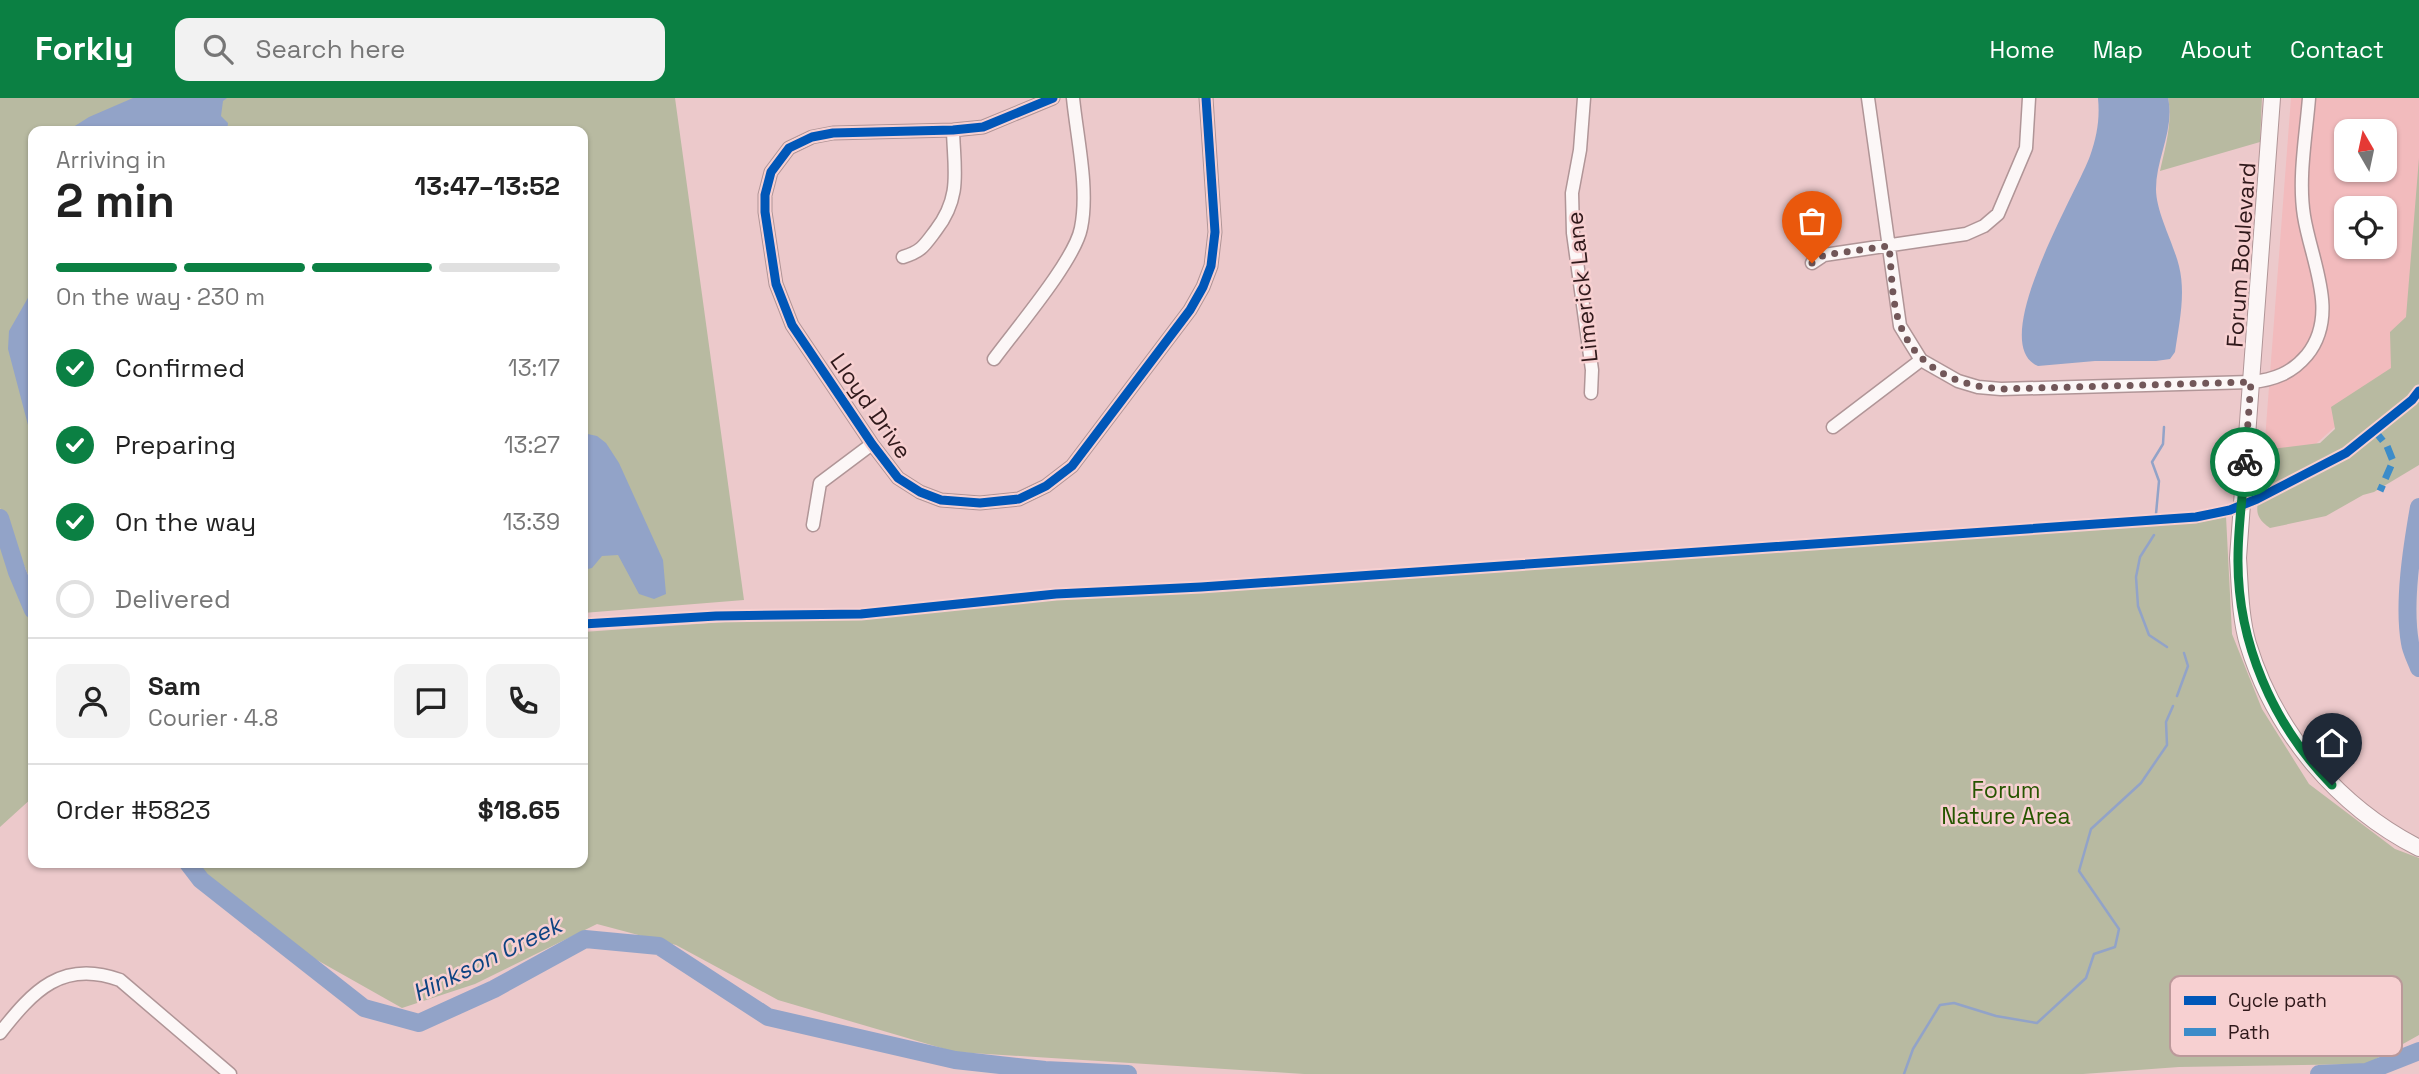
<!DOCTYPE html>
<meta charset="utf-8">
<style>
:root{--surface:#fff;--page:#f2f2f2;--text:#222;--muted:#767676;--line:#e0e0e0;--accent:#0b8043}
body{margin:0;font-family:"Space Grotesk",sans-serif;background:var(--page);color:var(--text);height:100vh;display:flex;flex-direction:column;font-size:26px;white-space:nowrap}
*{box-sizing:border-box;margin:0}
p{font-size:23px;color:var(--muted)}
.icon{flex:none;width:38px;height:38px;fill:none;stroke:currentColor;stroke-width:2;stroke-linecap:round;stroke-linejoin:round}
.map{position:relative;flex:1;overflow:hidden}
.drawer{position:absolute;left:28px;top:28px;width:560px;height:742px;display:flex;flex-direction:column;background:var(--surface);border-radius:14px;box-shadow:0 2px 5px #0004}
.drawer>*{flex:none}
.needle{width:46px;rotate:351deg}
.tools{position:absolute;left:2334px;top:21px;display:grid;gap:14px}
.tools a{display:grid;place-items:center;width:63px;height:63px;border-radius:14px;background:var(--surface);box-shadow:0 2px 5px #0004;font-size:35px}
.pin{position:absolute;display:grid;place-items:center;width:60px;height:60px;color:#fff;margin:-72px -30px;border-radius:50% 50% 50% 0;rotate:-45deg;box-shadow:0 0 7px #0007}
.pin .icon{rotate:45deg}
.courier{position:absolute;display:grid;place-items:center;width:70px;height:70px;margin:-35px;border:5px solid #0b8043;border-radius:50%;background:#fff;color:#222;box-shadow:0 2px 9px #0007}
.summary em{font-style:normal;font-weight:800}
.summary div{display:flex;flex-direction:column-reverse}
.summary{display:flex;align-items:center;justify-content:space-between;height:119px;padding:0 28px}
h1{font-size:46px;font-weight:800;line-height:52px}
.bar{display:grid;grid-template-columns:repeat(4,1fr);gap:10px 7px;align-content:center;height:84px;padding:0 28px}
.bar i{height:9px;border-radius:5px;background:var(--line)}
.bar .selected{background:var(--accent)}
.bar p{grid-column:span 4}
.line{display:flex;align-items:center;gap:18px;padding:0 28px;border-top:2px solid var(--line)}
.line div{flex:1}
.round{display:grid;place-items:center;flex:none;width:74px;height:74px;border-radius:14px;background:var(--page)}
ol{padding:0 28px;list-style:none}
li{display:flex;align-items:center;gap:21px;height:77px}
li p{margin-inline-start:auto}
li .icon{padding:7px;border-radius:50%;background:var(--accent);color:#fff;stroke-width:4}
li:last-child{color:var(--muted)}
li i{width:38px;height:38px;border:4px solid var(--line);border-radius:50%}
header{display:flex;align-items:center;gap:42px;box-sizing:border-box;height:98px;padding:0 35px;background:var(--accent);color:#fff}
header strong{font-size:33px}
nav{display:flex;gap:38px;margin-inline-start:auto;font-size:24px}
.search{width:490px;height:63px;background:var(--page);display:flex;align-items:center;gap:18px;box-sizing:border-box;padding:0 24px;border-radius:14px;color:var(--muted);font-size:26px}
.map>svg:first-child{display:block}
</style>
<header>
<strong>Forkly</strong>
<div class="search"><svg class="icon" aria-label="search" viewBox="0 0 24 24"><circle cx="10" cy="10" r="6"/><path d="M15 15l6 6"/></svg>Search here</div>
<nav><a>Home</a><a>Map</a><a>About</a><a>Contact</a></nav>
</header>
<div class="map">
<svg width="2419" height="976" viewBox="0 0 2419 976">
<rect width="100%" height="100%" fill="#ecc9cb"/>
<!-- built -->
<path fill="#f2bbbd" fill-rule="evenodd" d="M 2291,0 L 2419,0 L 2419,152 L 2410,262 L 2300,360 L 2263,368 ZM 2347,33 L 2385,33 L 2385,72 L 2347,72 ZM 2347,110 L 2385,110 L 2385,149 L 2347,149 Z"/>
<!-- green -->
<path fill="#b8baa1" d="M 0,0 L 675,0 L 744,502 L 583,515 L 583,33 L 33,33 L 33,489 L 0,410 Z
M 2168,0 L 2262,0 L 2260,44 L 2160,73 C 2165,50 2173,23 2168,0 Z
M 2419,60 L 2419,367 L 2374,394 L 2363,397 L 2326,418 L 2270,430 C 2250,416 2259,408 2261,388 C 2261,381 2259,372 2258,365 L 2271,351 L 2320,345 L 2335,331 L 2331,309 L 2391,270 L 2390,234 L 2406,219 Z
M 2226,418 L 2232,536 L 2262,611 L 2309,686 L 2395,751 L 2419,760 L 2419,937 L 2367,966 L 2179,969 L 2083,976 L 1304,976 L 955,954 L 778,902 L 676,847 L 597,826 L 475,886 L 402,910 L 301,853 L 189,765 L 583,765 L 583,534 Z
M 0,420 L 17,474 L 33,512 L 33,699 L 0,729 Z"/>
<!-- water -->
<path fill="#92a3c8" d="M 133,0 L 227,0 L 223,3 L 221,18 L 228,25 L 227,33 L 67,33 L 89,19 Z
M 2098,0 L 2168,0 C 2175,31 2156,60 2156,91 C 2156,114 2173,144 2179,168 C 2186,196 2179,226 2175,254 L 2170,261 L 2156,263 L 2095,263 L 2038,268 C 1985,246 2078,92 2090,58 C 2097,38 2100,21 2098,0 Z
M 33,191 L 33,346 L 8,251 L 9,233 Z
M 583,335 L 597,338 L 606,345 L 619,365 L 663,462 L 666,496 L 654,501 L 639,496 L 618,457 L 602,458 L 592,470 L 583,472 Z"/>
<g fill="none" stroke-linecap="round" stroke-linejoin="round">
<!-- stream -->
<path stroke="#92a3c8" stroke-width="2.5" d="M 2156,416 L 2159,383 L 2152,364 L 2163,346 L 2164,329
M 2154,437 L 2140,459 L 2136,479 L 2138,508 L 2149,537 L 2167,549
M 2177,598 L 2188,568 L 2184,555
M 1904,976 L 1913,951 L 1940,907 L 1954,905 L 1996,918 L 2037,925 L 2086,880 L 2094,856 L 2115,849 L 2119,831 L 2079,773 L 2091,731 L 2141,685 L 2167,647 L 2166,624 L 2173,608"/>
<!-- river -->
<path stroke="#92a3c8" stroke-width="18" d="M 2419,409 C 2412,449 2403,505 2410,545 C 2411,553 2416,562 2419,570
M 0,420 L 17,474 L 33,512
M 188,765 L 201,782 L 364,910 L 419,925 L 494,891 L 585,841 L 659,848 L 768,919 L 955,962 L 1045,972 L 1128,976
M 2319,976 L 2366,974 L 2419,953"/>
<defs>
<path id="street" d="M 1053,0 L 983,29 L 953,32 L 833,35 L 812,39 L 789,50 L 771,74 L 765,97 L 765,114 L 776,186 L 792,227 L 872,346 L 898,380 L 920,394 L 941,402 L 980,405 L 1019,401 L 1046,388 L 1072,368 L 1190,212 L 1203,189 L 1211,168 L 1215,134 L 1206,0
M 1584,0 L 1580,52 L 1572,95 L 1573,135 L 1592,272 L 1591,295
M 1868,0 L 1900,228 L 1921,262 L 1958,283 L 1978,289 L 2001,291 L 2251,284 C 2274,282 2292,275 2307,257 C 2340,216 2311,163 2304,118 C 2298,80 2306,38 2309,0
M 903,159 C 922,153 924,148 936,132 C 962,98 954,72 953,32
M 1812,165 L 1824,157 L 1966,136 L 1984,128 L 1998,116 L 2026,50 L 2029,0
M 994,261 C 1016,231 1075,162 1081,130 C 1089,91 1077,40 1073,0
M 1833,329 L 1921,262
M 813,427 L 820,385 L 872,346
M 0,935 C 33,893 62,861 120,882 L 230,976"/>
<path id="secondary" d="M 2272,0 L 2238,460 C 2240,488 2240,519 2248,546 C 2275,634 2337,708 2419,750"/>
</defs>
<!-- street casing -->
<use href="#street" stroke="#b09597" stroke-width="15"/>
<!-- secondary casing -->
<use href="#secondary" stroke="#b09597" stroke-width="18"/>
<!-- street -->
<use href="#street" stroke="#fcf7f7" stroke-width="12"/>
<!-- secondary -->
<use href="#secondary" stroke="#fcf7f7" stroke-width="16"/>
<!-- quiet -->
<path stroke="#3c8cc9" stroke-width="7" stroke-dasharray="14 7" stroke-linecap="butt" d="M 2374,332 L 2387,348 L 2393,363 L 2380,393"/>
<defs>
<path id="cycleway" d="M 1053,0 L 983,29 L 953,32 L 833,35 L 812,39 L 789,50 L 771,74 L 765,97 L 765,114 L 776,186 L 792,227 L 872,346 L 898,380 L 920,394 L 941,402 L 980,405 L 1019,401 L 1046,388 L 1072,368 L 1190,212 L 1203,189 L 1211,168 L 1215,134 L 1206,0
M 583,526 L 716,518 L 861,516 L 1056,496 L 1201,489 L 2196,419 L 2230,412 L 2257,401 L 2346,355 L 2412,302 L 2419,293"/>
</defs>
<!-- cycleway casing -->
<use href="#cycleway" stroke="#f7d0d1" stroke-width="13"/>
<!-- cycleway -->
<use href="#cycleway" stroke="#0057b8" stroke-width="9"/>
</g>
<g fill="none" stroke-linecap="round" stroke-linejoin="round">
<!-- done -->
<path stroke="#725759" stroke-width="7" stroke-dasharray="0 12.6" d="M 1812,165 L 1824,157 L 1889,148 C 1892,174 1891,205 1901,229 C 1918,271 1958,288 2001,291 L 2251,284 L 2245,364"/>
<!-- route -->
<path stroke="#0b8043" stroke-width="9" d="M 2245,364 C 2243,396 2238,428 2238,460 C 2237,544 2273,627 2332,687"/>
</g>
<g text-anchor="middle" stroke-width="5" stroke-linejoin="round" paint-order="stroke">
<!-- street labels -->
<g font-size="23" fill="#30191b" stroke="#f7d0d1">
<text transform="translate(2241 157) rotate(-86)" y="8">Forum Boulevard</text>
<text transform="translate(1582 189) rotate(-96)" y="8">Limerick Lane</text>
<text transform="translate(871 308) rotate(55)" y="8">Lloyd Drive</text>
</g>
<!-- park labels -->
<g font-size="23" fill="#265500" stroke="#f7d0d1">
<text x="2006" y="700">Forum<tspan x="2006" dy="26">Nature Area</tspan></text>
</g>
<!-- water labels -->
<g font-size="24" font-style="italic" fill="#0d4382" stroke="#f7d0d1">
<text transform="translate(487 861) rotate(-26)" y="8">Hinkson Creek</text>
</g>
</g>
<!-- legend -->
<rect x="2170" y="878" width="232" height="80" rx="10" fill="#f7d0d1" stroke="#bb999a" stroke-width="2"/>
<rect x="2184" y="898" width="32" height="9" fill="#0057b8"/>
<rect x="2184" y="930" width="32" height="8" fill="#3c8cc9"/>
<g font-size="19" fill="#30191b">
<text x="2228" y="909">Cycle path</text>
<text x="2228" y="941">Path</text>
</g>
</svg>
<div class="tools">
<a><svg class="needle" viewBox="-14 -14 28 28"><path d="M0-13l5 13h-10z" fill="#e53935"/><path d="M0 13l5-13h-10z" fill="#767676"/></svg></a>
<a><svg class="icon" aria-label="locate" viewBox="0 0 24 24"><circle cx="12" cy="12" r="6"/><path d="M12 2v4M12 18v4M2 12h4M18 12h4"/></svg></a>
</div>
<div class="pin" style="left:1812px;top:165px;background:#ea580c"><svg class="icon" aria-label="bag" viewBox="0 0 24 24"><path d="M5 8h14l-1 12H6zM9 8a3 3 0 0 1 6 0"/></svg></div>
<div class="pin" style="left:2332px;top:687px;background:#1f2937"><svg class="icon" aria-label="home" viewBox="0 0 24 24"><path d="M3 11l9-7 9 7M6 9v11h12V9"/></svg></div>
<div class="courier" style="left:2245px;top:364px"><svg class="icon" aria-label="bike" viewBox="0 0 24 24"><circle cx="6" cy="16" r="4"/><circle cx="18" cy="16" r="4"/><path d="M6 16l4-8h5l3 8M10 8l3 8H6M13 5h3"/></svg></div>
<section class="drawer">
<div class="summary"><div><h1>2 min</h1><p>Arriving in</p></div><em>13:47–13:52</em></div>
<div class="bar"><i class="selected"></i><i class="selected"></i><i class="selected"></i><i></i><p>On the way · 230 m</p></div>
<ol>
<li><svg class="icon" aria-label="check" viewBox="0 0 24 24"><path d="M5 12l5 5 9-10"/></svg>Confirmed<p>13:17</p></li>
<li><svg class="icon" aria-label="check" viewBox="0 0 24 24"><path d="M5 12l5 5 9-10"/></svg>Preparing<p>13:27</p></li>
<li><svg class="icon" aria-label="check" viewBox="0 0 24 24"><path d="M5 12l5 5 9-10"/></svg>On the way<p>13:39</p></li>
<li><i></i>Delivered</li>
</ol>
<div class="line" style="height:126px"><a class="round"><svg class="icon" aria-label="person" viewBox="0 0 24 24"><circle cx="12" cy="8" r="4"/><path d="M4 21q1-7 8-7t8 7"/></svg></a><div><b>Sam</b><p>Courier · 4.8</p></div><a class="round"><svg class="icon" aria-label="chat" viewBox="0 0 24 24"><path d="M4 5h16v11H9l-5 4z"/></svg></a><a class="round"><svg class="icon" aria-label="phone" viewBox="0 0 24 24"><path d="M5 4h4l2 5-3 2q2 4 5 5l2-3 5 2v4C11 20 4 13 5 4z"/></svg></a></div>
<div class="line" style="height:91px"><div>Order #5823</div><b>$18.65</b></div>
</section>
</div>
